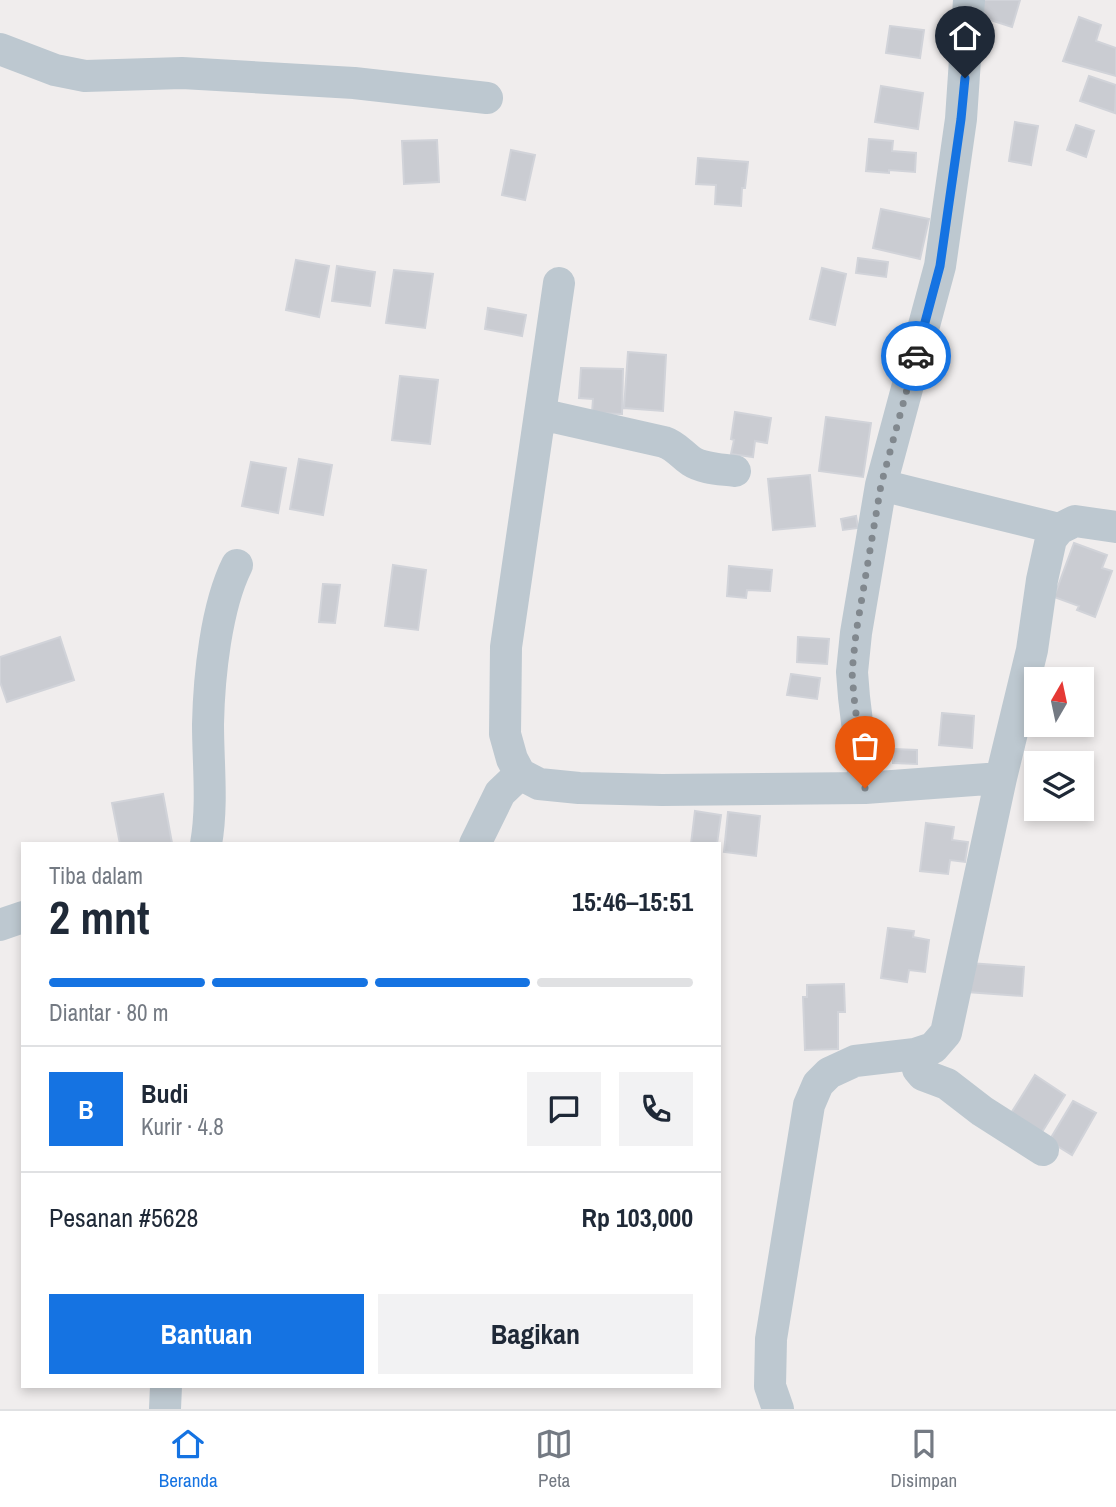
<!DOCTYPE html>
<html lang="id">
<meta charset="utf-8">
<style>
:root{--surface:#fff;--page:#f2f2f3;--text:#1f2937;--muted:#747a83;--line:#e0e1e3;--accent:#1573e2}
body{margin:0;font-family:"Archivo Narrow",sans-serif;background:var(--page);color:var(--text);height:100vh;display:flex;flex-direction:column;font-size:26px;white-space:nowrap}
*{box-sizing:border-box;margin:0}
p{font-size:23px;color:var(--muted)}
.icon{flex:none;width:38px;height:38px;fill:none;stroke:currentColor;stroke-width:2;stroke-linecap:round;stroke-linejoin:round}
.map{position:relative;flex:1;overflow:hidden}
.panel{position:absolute;left:21px;top:842px;width:700px;height:546px;display:flex;flex-direction:column;background:var(--surface);border-radius:0px;box-shadow:0 4px 10px #0003}
.panel>*{flex:none}
.needle{width:46px;rotate:9deg}
.controls{position:absolute;left:1024px;top:667px;display:grid;gap:14px}
.controls a{display:grid;place-items:center;width:70px;height:70px;border-radius:0px;background:var(--surface);box-shadow:0 4px 10px #0003;font-size:35px}
.pin{position:absolute;display:grid;place-items:center;width:60px;height:60px;color:#fff;margin:-72px -30px;border-radius:50% 50% 50% 0;rotate:-45deg;box-shadow:0 0 7px #0007}
.pin .icon{rotate:45deg}
.courier{position:absolute;display:grid;place-items:center;width:70px;height:70px;margin:-35px;border:5px solid #1573e2;border-radius:50%;background:#fff;color:#222;box-shadow:0 2px 9px #0007}
.head em{font-style:normal;font-weight:700}
.head div{display:flex;flex-direction:column-reverse}
.head{display:flex;align-items:center;justify-content:space-between;height:119px;padding:0 28px}
h1{font-size:46px;font-weight:700;line-height:52px}
.bar{display:grid;grid-template-columns:repeat(4,1fr);gap:10px 7px;align-content:center;height:84px;padding:0 28px}
.bar i{height:9px;border-radius:5px;background:var(--line)}
.bar .current{background:var(--accent)}
.bar p{grid-column:span 4}
.line{display:flex;align-items:center;gap:18px;padding:0 28px;border-top:2px solid var(--line)}
.line div{flex:1}
.round{display:grid;place-items:center;flex:none;width:74px;height:74px;border-radius:0px;background:var(--page)}
.cta{display:flex;gap:14px;margin-top:auto;padding:14px 28px}
.cta a{flex:1;height:80px;border-radius:0px;background:var(--accent);color:#fff;font-size:28px;font-weight:700;line-height:80px;text-align:center}
.cta a+a{background:var(--page);color:var(--text)}
.tabs{display:flex;justify-content:space-around;align-items:center;height:98px;border-top:2px solid var(--line);background:var(--surface);font-size:19px;color:var(--muted)}
.tabs a{display:grid;justify-items:center;gap:4px}
.tabs .current{color:var(--accent)}
.map>svg:first-child{display:block}
</style>
<div class="map">
<svg width="1116" height="1409" viewBox="0 0 1116 1409">
<rect width="100%" height="100%" fill="#f0eded"/>
<!-- building -->
<path fill="#caccd2" stroke="#d1d3d9" stroke-width="2" d="M 980,0 L 1020,0 L 1012,27 L 975,15 Z
M 1079,17 L 1101,25 L 1096,41 L 1116,48 L 1116,76 L 1063,61 Z
M 890,26 L 924,30 L 920,58 L 886,53 Z
M 1089,76 L 1116,85 L 1115,113 L 1080,101 Z
M 881,86 L 923,93 L 918,129 L 875,122 Z
M 1015,122 L 1038,126 L 1031,165 L 1009,161 Z
M 1076,125 L 1094,131 L 1086,157 L 1067,150 Z
M 869,139 L 893,141 L 892,151 L 916,153 L 915,172 L 889,170 L 889,173 L 866,171 Z
M 437,140 L 439,182 L 404,184 L 402,141 Z
M 511,150 L 535,155 L 525,200 L 502,195 Z
M 698,158 L 748,162 L 745,188 L 742,188 L 741,206 L 715,204 L 716,185 L 696,184 Z
M 881,209 L 929,219 L 920,259 L 873,248 Z
M 858,258 L 888,262 L 886,277 L 856,273 Z
M 296,260 L 329,266 L 319,317 L 286,310 Z
M 337,266 L 375,272 L 370,306 L 332,301 Z
M 822,268 L 846,274 L 835,325 L 810,319 Z
M 394,270 L 433,274 L 425,328 L 386,323 Z
M 488,308 L 526,315 L 522,336 L 485,329 Z
M 628,352 L 666,355 L 663,411 L 624,408 Z
M 581,368 L 623,369 L 622,414 L 592,413 L 593,399 L 579,398 Z
M 400,376 L 438,380 L 430,444 L 392,440 Z
M 735,412 L 771,418 L 767,443 L 755,441 L 753,457 L 731,454 L 734,440 L 731,439 Z
M 826,417 L 871,423 L 863,477 L 819,471 Z
M 299,459 L 332,465 L 323,515 L 290,509 Z
M 251,462 L 286,468 L 278,513 L 242,506 Z
M 810,475 L 815,526 L 773,530 L 768,479 Z
M 856,516 L 858,528 L 843,530 L 841,519 Z
M 1074,543 L 1107,555 L 1102,568 L 1112,571 L 1095,617 L 1077,610 L 1079,606 L 1054,597 Z
M 393,565 L 426,570 L 418,630 L 385,626 Z
M 729,566 L 772,570 L 770,591 L 747,590 L 746,598 L 727,596 Z
M 323,584 L 340,585 L 335,623 L 319,622 Z
M 60,637 L 74,680 L 7,702 L 0,682 L 0,657 Z
M 798,637 L 829,639 L 827,664 L 797,662 Z
M 791,674 L 820,678 L 817,699 L 787,695 Z
M 942,713 L 974,716 L 972,748 L 939,745 Z
M 893,749 L 917,750 L 917,764 L 893,763 Z
M 163,794 L 172,843 L 120,844 L 112,803 Z
M 695,811 L 721,815 L 717,844 L 691,844 Z
M 728,812 L 760,816 L 756,856 L 724,852 Z
M 926,823 L 954,827 L 952,840 L 968,842 L 965,862 L 950,860 L 948,874 L 920,871 Z
M 888,928 L 914,931 L 913,937 L 929,940 L 925,972 L 909,970 L 907,982 L 881,978 Z
M 969,963 L 1024,967 L 1022,996 L 967,992 Z
M 844,984 L 845,1012 L 838,1012 L 838,1049 L 805,1050 L 803,997 L 807,997 L 807,985 Z
M 1035,1075 L 1065,1095 L 1039,1137 L 1008,1118 Z
M 1073,1101 L 1096,1113 L 1072,1155 L 1049,1141 Z"/>
<g fill="none" stroke-linecap="round" stroke-linejoin="round">
<!-- minor -->
<path stroke="#bdc8d0" stroke-width="32" d="M 0,49 L 55,70 L 85,76 L 182,73 L 354,83 L 487,98
M 559,283 L 506,647 L 505,734 L 512,759 L 520,774 L 539,784 L 579,788 L 662,790 L 865,788 L 1001,778
M 540,414 L 664,442 C 676,446 681,454 691,461 C 703,469 721,469 735,471
M 881,485 L 1059,529
M 865,788 L 854,697 L 852,672 L 856,633 L 881,485 L 940,266 L 961,119 L 969,0
M 206,844 C 213,804 208,764 208,724 C 209,677 216,607 237,565
M 475,844 L 500,793 L 520,774
M 0,925 L 23,917
M 915,1054 L 918,1069 L 923,1075 L 947,1084 L 982,1111 L 1043,1150
M 165,1409 L 166,1386
M 778,1409 L 770,1386 L 771,1339 L 809,1105 L 818,1084 L 829,1073 L 855,1061 L 915,1054 L 933,1048 L 946,1033 L 1001,778 L 1032,650 L 1042,580 L 1051,539 L 1059,529 L 1075,521 L 1116,527"/>
</g>
<g fill="none" stroke-linecap="round" stroke-linejoin="round">
<!-- done -->
<path stroke="#81888e" stroke-width="7" stroke-dasharray="0 12.6" d="M 865,788 L 854,697 L 852,672 L 856,633 L 881,485 L 916,356"/>
<!-- route -->
<path stroke="#1573e2" stroke-width="9" d="M 916,356 L 940,266 L 961,119 L 965,78"/>
</g>
</svg>
<div class="controls">
<a><svg class="needle" viewBox="-14 -14 28 28"><path d="M0-13l5 13h-10z" fill="#e53935"/><path d="M0 13l5-13h-10z" fill="#747a83"/></svg></a>
<a><svg class="icon" aria-label="layers" viewBox="0 0 24 24"><path d="M12 4l9 5-9 5-9-5zM3 14l9 5 9-5"/></svg></a>
</div>
<div class="pin" style="left:865px;top:788px;background:#ea580c"><svg class="icon" aria-label="bag" viewBox="0 0 24 24"><path d="M5 8h14l-1 12H6zM9 8a3 3 0 0 1 6 0"/></svg></div>
<div class="pin" style="left:965px;top:78px;background:#1f2937"><svg class="icon" aria-label="home" viewBox="0 0 24 24"><path d="M3 11l9-7 9 7M6 9v11h12V9"/></svg></div>
<div class="courier" style="left:916px;top:356px"><svg class="icon" aria-label="car" viewBox="0 0 24 24"><path d="M5 17H2v-5l4-1 3-4h7l3 4 3 1v5h-3M9 17h6M6 11h13"/><circle cx="7" cy="17" r="2"/><circle cx="17" cy="17" r="2"/></svg></div>
<section class="panel">
<div class="head"><div><h1>2 mnt</h1><p>Tiba dalam</p></div><em>15:46–15:51</em></div>
<div class="bar"><i class="current"></i><i class="current"></i><i class="current"></i><i></i><p>Diantar · 80 m</p></div>
<div class="line" style="height:126px"><b class="round" style="background:var(--accent);color:#fff">B</b><div><b>Budi</b><p>Kurir · 4.8</p></div><a class="round"><svg class="icon" aria-label="chat" viewBox="0 0 24 24"><path d="M4 5h16v11H9l-5 4z"/></svg></a><a class="round"><svg class="icon" aria-label="phone" viewBox="0 0 24 24"><path d="M5 4h4l2 5-3 2q2 4 5 5l2-3 5 2v4C11 20 4 13 5 4z"/></svg></a></div>
<div class="line" style="height:91px"><div>Pesanan #5628</div><b>Rp 103,000</b></div>
<div class="cta"><a>Bantuan</a><a>Bagikan</a></div>
</section>
</div>
<nav class="tabs">
<a class="current"><svg class="icon" aria-label="home" viewBox="0 0 24 24"><path d="M3 11l9-7 9 7M6 9v11h12V9"/></svg>Beranda</a>
<a><svg class="icon" aria-label="map" viewBox="0 0 24 24"><path d="M3 6l6-2 6 2 6-2v14l-6 2-6-2-6 2zM9 4v14M15 6v14"/></svg>Peta</a>
<a><svg class="icon" aria-label="saved" viewBox="0 0 24 24"><path d="M7 4h10v16l-5-4-5 4z"/></svg>Disimpan</a>
</nav>
